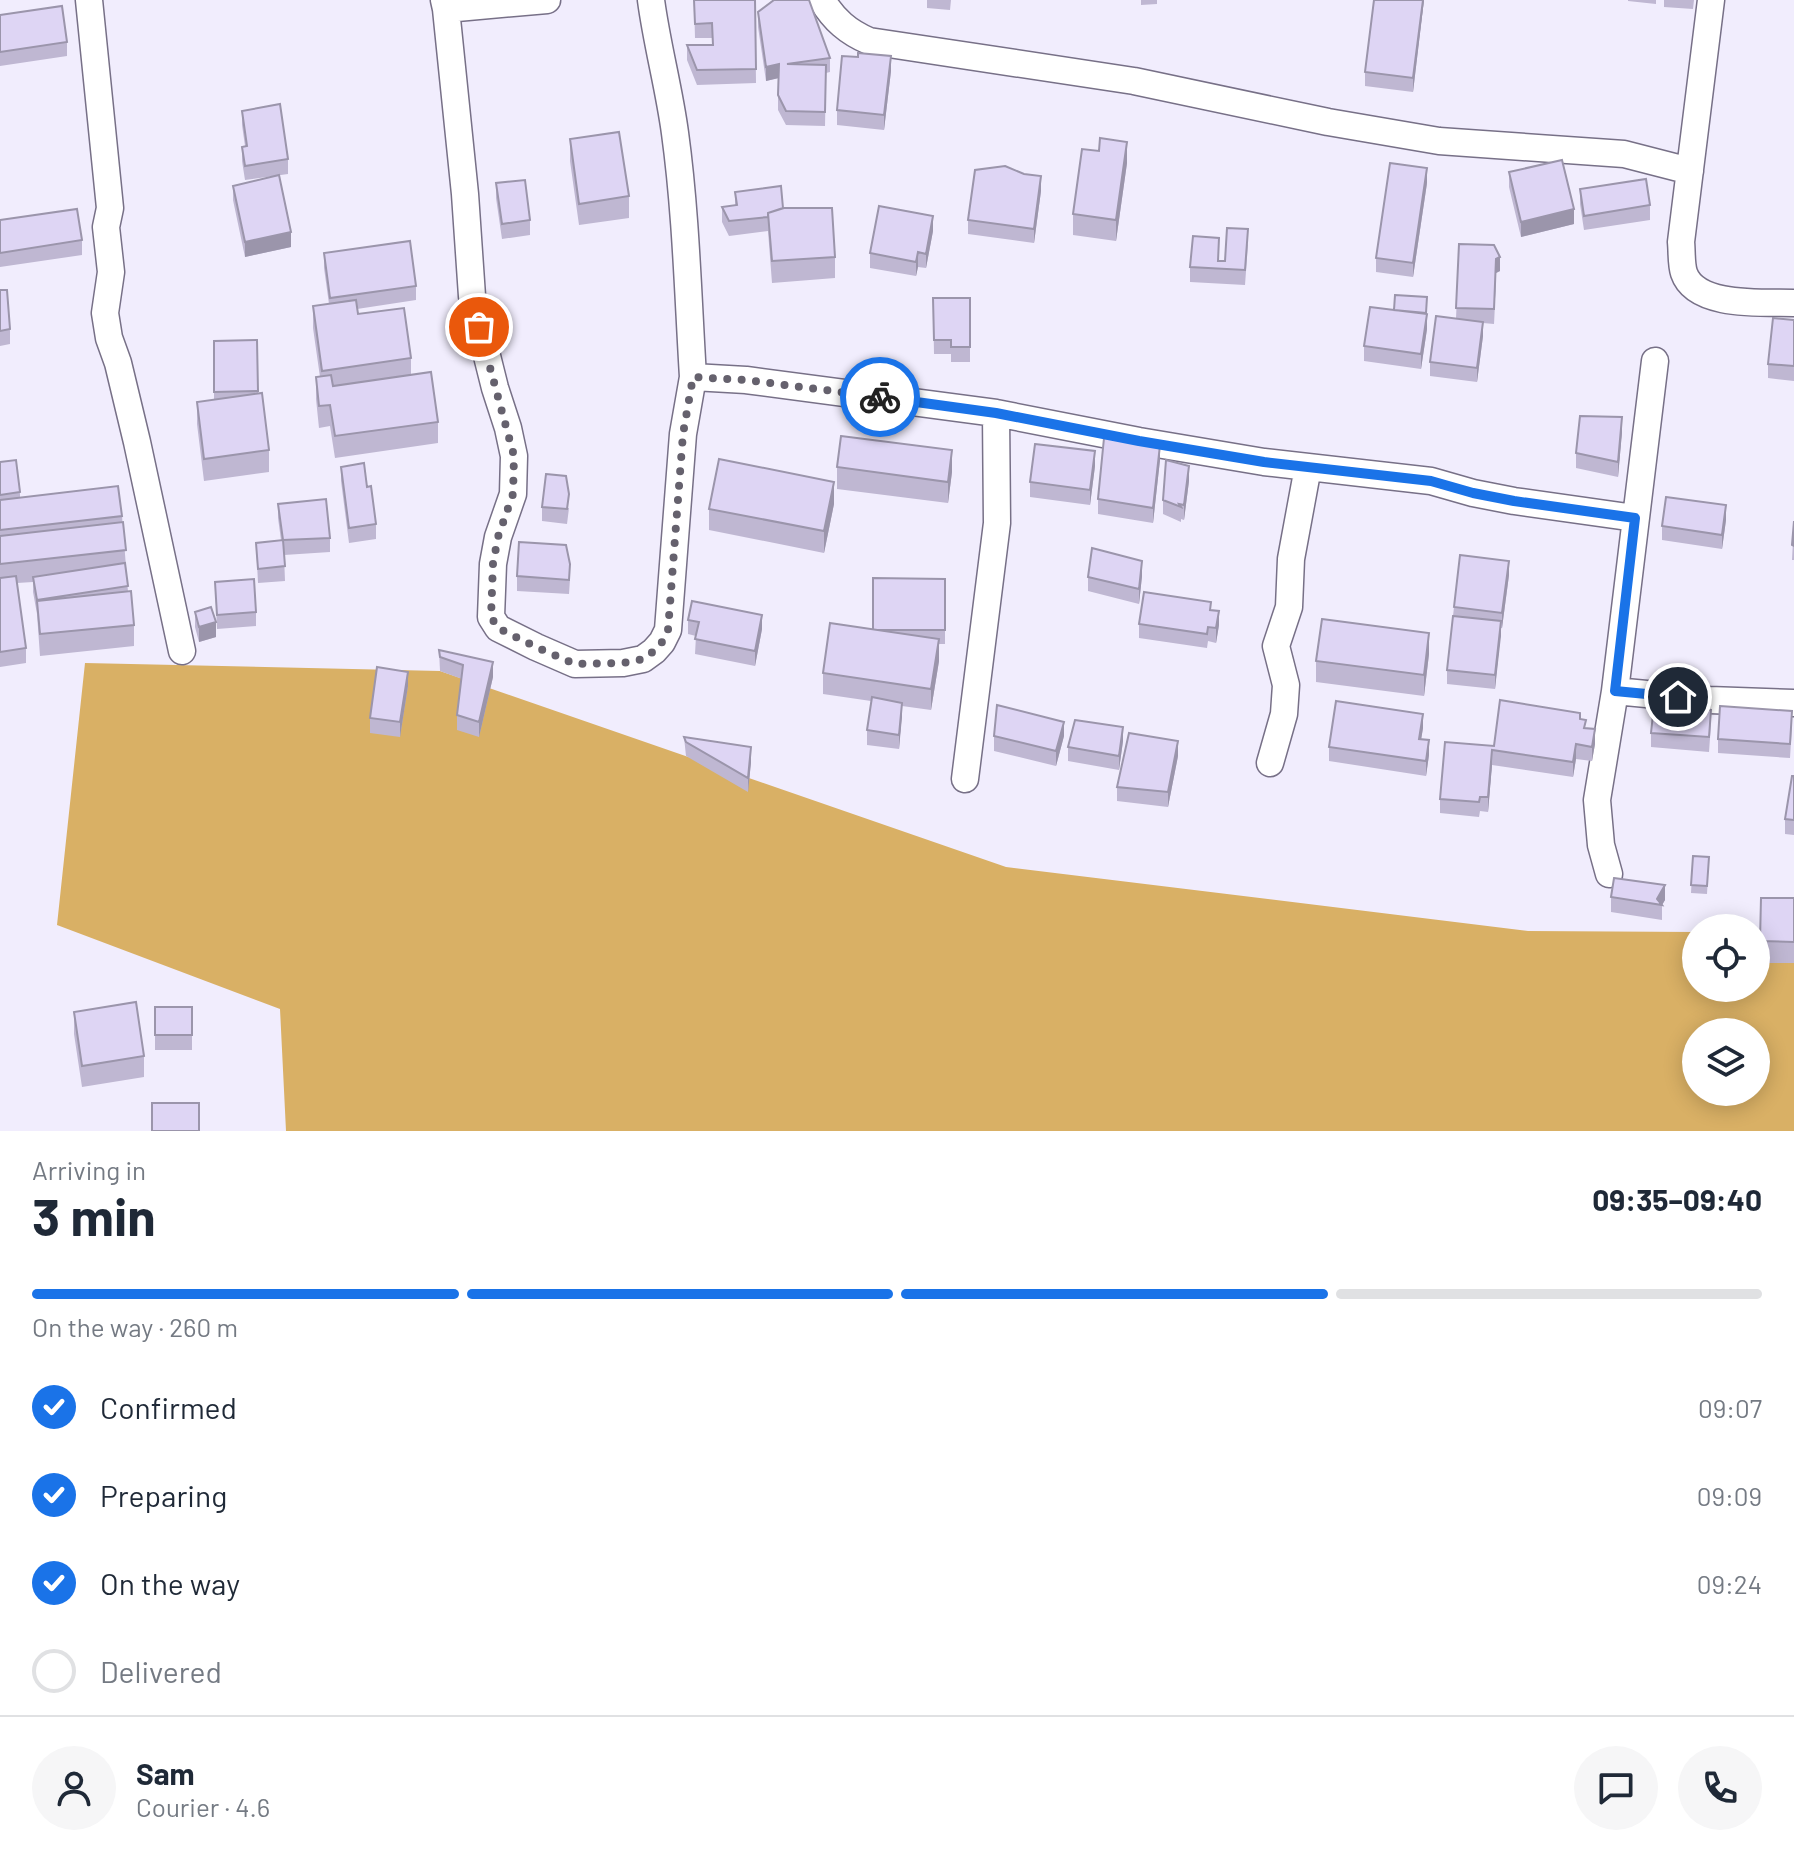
<!DOCTYPE html>
<meta charset="utf-8">
<style>
:root{--surface:#fff;--page:#f6f6f7;--text:#1f2937;--muted:#747a83;--line:#e0e1e3;--accent:#1a73e8}
body{margin:0;font-family:Barlow,sans-serif;background:var(--page);color:var(--text);height:100vh;display:flex;flex-direction:column;font-size:30px;white-space:nowrap}
*{box-sizing:border-box;margin:0}
p{font-size:26px;color:var(--muted)}
.icon{flex:none;width:44px;height:44px;fill:none;stroke:currentColor;stroke-width:2;stroke-linecap:round;stroke-linejoin:round}
.map{position:relative;height:1131px;overflow:hidden}
.details{display:flex;flex-direction:column;background:var(--surface);flex:1}
.details>*{flex:none}
.controls{position:absolute;left:1682px;top:914px;display:grid;gap:16px}
.controls a{display:grid;place-items:center;width:88px;height:88px;border-radius:50%;background:var(--surface);box-shadow:0 4px 20px #0003;font-size:40px}
.pin{position:absolute;display:grid;place-items:center;width:68px;height:68px;color:#fff;margin:-34px;border:4px solid #fff;border-radius:50%;box-shadow:0 2px 8px #0007}
.courier{position:absolute;display:grid;place-items:center;width:80px;height:80px;margin:-40px;border:6px solid #1a73e8;border-radius:50%;background:#fff;color:#222;box-shadow:0 2px 10px #0007}
.summary em{font-style:normal;font-weight:700}
.summary div{display:flex;flex-direction:column-reverse}
.summary{display:flex;align-items:center;justify-content:space-between;height:136px;padding:0 32px}
h1{font-size:52px;font-weight:700;line-height:60px}
.bar{display:grid;grid-template-columns:repeat(4,1fr);gap:12px 8px;align-content:center;height:96px;padding:0 32px}
.bar i{height:10px;border-radius:6px;background:var(--line)}
.bar .current{background:var(--accent)}
.bar p{grid-column:span 4}
.line{display:flex;align-items:center;gap:20px;padding:0 32px;border-top:2px solid var(--line)}
.line div{flex:1}
.round{display:grid;place-items:center;flex:none;width:84px;height:84px;border-radius:42px;background:var(--page)}
ol{padding:0 32px;list-style:none}
li{display:flex;align-items:center;gap:24px;height:88px}
li p{margin-inline-start:auto}
li .icon{padding:8px;border-radius:50%;background:var(--accent);color:#fff;stroke-width:4}
li:last-child{color:var(--muted)}
li i{width:44px;height:44px;border:4px solid var(--line);border-radius:50%}
.map>svg:first-child{display:block}
</style>
<div class="map">
<svg width="1794" height="1131" viewBox="0 0 1794 1131">
<rect width="100%" height="100%" fill="#f1edfd"/>
<!-- forest -->
<path fill="#d9b065" fill-rule="evenodd" d="M 85,663 L 440,671 L 1006,867 L 1528,931 L 1696,932 L 1696,988 L 1756,988 L 1756,932 L 1794,932 L 1794,1131 L 286,1131 L 280,1009 L 57,925 ZM 1696,1032 L 1756,1032 L 1756,1092 L 1696,1092 Z"/>
<g fill="none" stroke-linecap="round" stroke-linejoin="round">
<defs>
<path id="minor" d="M 89,0 L 110,208 L 106,227 L 111,272 L 105,313 L 109,338 L 118,363 L 137,442 L 182,651
M 444,0 L 446,9 L 465,194 L 472,296 L 495,388 L 508,428 L 514,456 L 513,494 L 498,537 L 493,564 L 491,617 L 498,628 L 536,647 L 575,664 L 623,663 L 643,659 L 654,651 L 662,642 L 668,630 L 683,434 L 693,377
M 651,0 C 657,45 669,88 675,133 C 686,213 688,296 693,377 L 746,380 L 996,413 L 1139,441 L 1264,462 L 1431,481 L 1473,493 L 1514,501 L 1635,518
M 822,0 C 834,20 848,32 869,41 L 1134,81 L 1328,122 L 1439,141 L 1624,154 L 1690,171
M 1711,0 L 1681,242 C 1682,251 1681,264 1684,273 C 1696,308 1764,302 1794,303
M 446,9 L 547,0
M 1615,691 L 1709,700 L 1794,703
M 1270,763 L 1284,714 L 1286,685 L 1276,646 L 1289,607 L 1291,559 L 1308,467
M 965,779 L 997,523 L 996,413
M 1609,874 L 1601,845 L 1597,800 L 1615,691 L 1655,361"/>
</defs>
<!-- minor casing -->
<use href="#minor" stroke="#777087" stroke-width="29"/>
<!-- minor -->
<use href="#minor" stroke="#fff" stroke-width="26"/>
</g>
<!-- wall -->
<path fill="#bfb7d2" d="M 694,0 L 755,0 L 756,83 L 697,85 L 687,60 L 687,45 L 712,45 L 712,38 L 695,38 Z
M 927,0 L 951,0 L 950,10 L 927,8 Z
M 1141,0 L 1157,0 L 1157,4 L 1141,5 Z
M 1374,0 L 1424,0 L 1413,92 L 1365,86 L 1365,72 Z
M 1628,0 L 1656,0 L 1656,4 L 1628,1 Z
M 1664,0 L 1694,0 L 1693,9 L 1664,7 Z
M 758,12 L 830,58 L 830,72 L 826,73 L 825,126 L 786,125 L 778,110 L 778,78 L 766,81 L 758,27 Z
M 0,15 L 67,42 L 67,56 L 0,66 Z
M 891,71 L 884,130 L 837,125 L 837,110 Z
M 242,111 L 288,159 L 288,174 L 245,180 L 242,161 L 242,147 L 245,146 L 242,125 Z
M 570,139 L 629,196 L 629,218 L 579,225 L 570,161 Z
M 1099,151 L 1127,163 L 1116,241 L 1073,235 L 1073,214 Z
M 1509,172 L 1574,224 L 1521,237 L 1509,187 Z
M 496,183 L 530,220 L 530,235 L 502,239 L 496,198 Z
M 1427,183 L 1413,277 L 1376,272 L 1376,258 Z
M 233,186 L 291,247 L 245,257 L 233,200 Z
M 1580,189 L 1650,205 L 1650,220 L 1584,230 L 1580,204 Z
M 1041,191 L 1034,243 L 968,234 L 968,220 Z
M 735,192 L 783,208 L 835,257 L 835,278 L 772,283 L 768,231 L 729,236 L 722,222 L 722,207 L 735,205 Z
M 0,220 L 82,240 L 82,255 L 0,267 Z
M 933,231 L 926,268 L 918,267 L 916,276 L 870,268 L 870,253 Z
M 1248,244 L 1245,285 L 1190,282 L 1190,267 L 1219,261 L 1225,261 Z
M 1459,244 L 1500,271 L 1496,273 L 1494,324 L 1483,323 L 1483,336 L 1477,382 L 1430,376 L 1430,362 L 1456,319 Z
M 324,253 L 416,286 L 416,300 L 357,309 L 358,314 L 411,358 L 411,375 L 438,422 L 438,443 L 335,458 L 330,426 L 319,428 L 316,399 L 316,377 L 320,377 L 313,328 L 313,306 L 329,304 L 324,268 Z
M 0,290 L 10,329 L 10,344 L 0,346 Z
M 933,298 L 970,298 L 970,362 L 951,362 L 951,354 L 934,354 Z
M 1426,314 L 1427,329 L 1421,369 L 1364,361 L 1364,346 Z
M 1794,320 L 1794,381 L 1768,378 L 1768,364 Z
M 257,340 L 258,393 L 269,450 L 269,472 L 204,481 L 197,424 L 197,402 L 214,400 L 214,341 Z
M 1622,432 L 1618,477 L 1576,468 L 1576,453 Z
M 1160,460 L 1153,523 L 1098,514 L 1098,499 Z
M 0,462 L 20,492 L 20,497 L 122,516 L 128,592 L 134,625 L 134,646 L 40,656 L 37,614 L 33,592 L 33,582 L 17,583 L 26,648 L 26,663 L 0,667 Z
M 1095,466 L 1090,505 L 1030,497 L 1030,482 Z
M 341,467 L 367,487 L 376,524 L 376,539 L 349,543 L 341,481 Z
M 837,467 L 952,472 L 948,503 L 837,489 Z
M 1189,481 L 1184,520 L 1181,519 L 1181,522 L 1163,514 L 1163,500 Z
M 278,504 L 330,538 L 330,552 L 284,555 L 285,581 L 258,583 L 256,543 L 281,540 L 278,518 Z
M 834,504 L 824,553 L 709,530 L 709,509 Z
M 542,507 L 569,508 L 567,524 L 542,521 Z
M 1726,520 L 1722,549 L 1662,540 L 1662,526 Z
M 1794,521 L 1794,560 L 1792,560 Z
M 1509,575 L 1502,628 L 1501,628 L 1495,689 L 1447,684 L 1447,670 L 1454,607 Z
M 517,576 L 570,579 L 569,594 L 517,591 Z
M 1142,576 L 1139,604 L 1088,591 L 1088,577 Z
M 945,579 L 945,644 L 939,644 L 939,661 L 931,710 L 902,706 L 899,749 L 867,745 L 867,730 L 871,701 L 823,694 L 823,673 L 873,629 Z
M 215,582 L 256,612 L 256,626 L 217,629 Z
M 1211,610 L 1219,625 L 1216,643 L 1208,641 L 1207,648 L 1139,638 L 1139,624 Z
M 195,612 L 216,637 L 199,642 L 195,627 Z
M 688,620 L 762,629 L 755,666 L 695,654 L 696,636 L 688,634 Z
M 439,650 L 493,677 L 479,737 L 457,730 L 457,715 L 462,679 L 440,671 Z
M 1429,654 L 1424,696 L 1316,682 L 1316,661 Z
M 408,686 L 400,737 L 370,733 L 370,718 Z
M 1580,719 L 1595,744 L 1592,761 L 1576,759 L 1573,777 L 1492,765 L 1488,812 L 1480,811 L 1479,817 L 1440,813 L 1440,799 L 1494,746 Z
M 1711,724 L 1709,752 L 1651,747 L 1651,733 Z
M 1792,725 L 1790,758 L 1718,753 L 1718,739 Z
M 1423,728 L 1421,739 L 1429,755 L 1426,776 L 1329,761 L 1329,747 Z
M 994,736 L 1064,736 L 1056,766 L 994,751 Z
M 684,737 L 751,762 L 748,792 L 686,756 Z
M 1123,741 L 1119,770 L 1068,761 L 1068,747 Z
M 1178,756 L 1168,807 L 1117,801 L 1117,787 Z
M 1794,776 L 1794,835 L 1785,834 L 1785,819 Z
M 1693,856 L 1709,857 L 1707,894 L 1691,893 Z
M 1611,897 L 1665,900 L 1662,905 L 1662,920 L 1611,912 Z
M 1761,898 L 1794,898 L 1794,963 L 1760,963 Z
M 155,1007 L 192,1007 L 192,1050 L 155,1050 Z
M 74,1012 L 144,1056 L 144,1077 L 82,1087 L 74,1034 Z"/>
<!-- shaded-wall -->
<path fill="#9b95ab" d="M 1423,0 L 1424,0 L 1413,92 L 1413,78 Z
M 891,56 L 891,71 L 884,130 L 884,115 Z
M 779,64 L 779,78 L 766,81 L 766,67 Z
M 1127,142 L 1127,163 L 1116,241 L 1116,220 Z
M 1427,168 L 1427,183 L 1413,277 L 1413,263 Z
M 1041,176 L 1041,191 L 1034,243 L 1034,229 Z
M 1574,209 L 1574,224 L 1521,237 L 1521,222 Z
M 933,216 L 933,231 L 926,268 L 926,254 Z
M 291,232 L 291,247 L 245,257 L 245,242 Z
M 918,252 L 918,267 L 916,276 L 916,262 Z
M 1500,257 L 1500,271 L 1496,273 L 1494,324 L 1496,259 Z
M 1427,297 L 1427,329 L 1421,369 L 1421,354 Z
M 1483,322 L 1483,336 L 1477,382 L 1477,368 Z
M 1622,417 L 1622,432 L 1618,477 L 1618,462 Z
M 1160,445 L 1160,460 L 1153,523 L 1153,508 Z
M 952,450 L 952,472 L 948,503 L 948,482 Z
M 1095,451 L 1095,466 L 1090,505 L 1090,490 Z
M 1189,466 L 1189,481 L 1184,520 L 1184,505 Z
M 834,482 L 834,504 L 824,553 L 824,531 Z
M 1726,505 L 1726,520 L 1722,549 L 1722,535 Z
M 1142,561 L 1142,576 L 1139,604 L 1139,589 Z
M 1509,561 L 1509,575 L 1502,628 L 1502,613 Z
M 1219,611 L 1219,625 L 1216,643 L 1216,628 Z
M 762,615 L 762,629 L 755,666 L 755,651 Z
M 1501,621 L 1501,636 L 1495,689 L 1495,675 Z
M 216,622 L 216,637 L 199,642 L 199,627 Z
M 1429,633 L 1429,654 L 1424,696 L 1424,675 Z
M 939,639 L 939,661 L 931,710 L 931,689 Z
M 493,662 L 493,677 L 479,737 L 479,722 Z
M 408,672 L 408,686 L 400,737 L 400,722 Z
M 902,703 L 902,717 L 899,749 L 899,735 Z
M 1423,714 L 1423,728 L 1419,753 L 1419,739 Z
M 1064,722 L 1064,736 L 1056,766 L 1056,751 Z
M 1123,727 L 1123,741 L 1119,770 L 1119,756 Z
M 1595,729 L 1595,744 L 1592,761 L 1592,747 Z
M 1429,740 L 1429,755 L 1426,776 L 1426,761 Z
M 1178,741 L 1178,756 L 1168,807 L 1168,792 Z
M 1576,744 L 1576,759 L 1573,777 L 1573,762 Z
M 751,747 L 751,762 L 748,792 L 748,778 Z
M 1492,750 L 1492,765 L 1488,812 L 1488,797 Z
M 1665,885 L 1665,900 L 1662,905 L 1657,899 Z"/>
<!-- building -->
<path fill="#ded5f4" stroke="#9b95ab" stroke-width="2" d="M 694,0 L 755,0 L 756,69 L 697,70 L 687,45 L 713,45 L 712,23 L 695,24 Z
M 774,0 L 809,0 L 830,58 L 787,64 L 826,65 L 825,112 L 786,111 L 778,95 L 779,64 L 766,67 L 758,12 Z
M 1374,0 L 1423,0 L 1413,78 L 1365,72 Z
M 62,6 L 67,42 L 0,52 L 0,15 Z
M 858,53 L 891,56 L 884,115 L 837,110 L 842,56 L 858,57 Z
M 280,104 L 288,159 L 245,166 L 242,147 L 247,146 L 242,111 Z
M 619,132 L 629,196 L 579,204 L 570,139 Z
M 1100,138 L 1127,142 L 1116,220 L 1073,214 L 1082,149 L 1099,151 Z
M 1562,160 L 1574,209 L 1521,222 L 1509,172 Z
M 1390,163 L 1427,168 L 1413,263 L 1376,258 Z
M 1005,166 L 1024,174 L 1041,176 L 1034,229 L 968,220 L 975,170 Z
M 279,175 L 291,232 L 245,242 L 233,186 Z
M 1646,179 L 1650,205 L 1584,216 L 1580,189 Z
M 525,180 L 530,220 L 502,224 L 496,183 Z
M 781,186 L 783,208 L 768,213 L 768,217 L 729,221 L 722,207 L 737,205 L 735,192 Z
M 879,206 L 933,216 L 926,254 L 918,252 L 916,262 L 870,253 Z
M 784,208 L 832,208 L 835,257 L 772,261 L 768,213 Z
M 77,209 L 82,240 L 0,253 L 0,220 Z
M 1227,228 L 1248,229 L 1245,270 L 1190,267 L 1193,236 L 1219,238 L 1218,261 L 1225,261 Z
M 410,241 L 416,286 L 330,298 L 324,253 Z
M 1459,244 L 1494,245 L 1500,257 L 1496,259 L 1494,309 L 1456,308 Z
M 0,290 L 7,290 L 10,329 L 0,331 Z
M 1395,295 L 1427,297 L 1426,313 L 1394,310 Z
M 933,298 L 970,298 L 970,347 L 951,347 L 951,340 L 934,340 Z
M 356,300 L 358,314 L 404,308 L 411,358 L 322,371 L 313,306 Z
M 1370,307 L 1427,314 L 1421,354 L 1364,346 Z
M 1436,316 L 1483,322 L 1477,368 L 1430,362 Z
M 1773,318 L 1794,320 L 1794,366 L 1768,364 Z
M 257,340 L 258,391 L 214,392 L 214,341 Z
M 431,372 L 438,422 L 335,436 L 330,405 L 319,406 L 316,377 L 331,375 L 333,386 Z
M 262,393 L 269,450 L 204,459 L 197,402 Z
M 1580,416 L 1622,417 L 1618,462 L 1576,453 Z
M 841,436 L 952,450 L 948,482 L 837,467 Z
M 1104,438 L 1160,445 L 1153,508 L 1098,499 Z
M 1035,444 L 1095,451 L 1090,490 L 1030,482 Z
M 719,459 L 834,482 L 824,531 L 709,509 Z
M 16,460 L 20,492 L 0,495 L 0,462 Z
M 1166,460 L 1189,466 L 1184,505 L 1179,504 L 1181,507 L 1163,500 Z
M 364,463 L 367,487 L 371,486 L 376,524 L 349,528 L 341,467 Z
M 546,474 L 566,476 L 569,494 L 567,509 L 542,507 Z
M 118,486 L 122,516 L 0,530 L 0,500 Z
M 1666,497 L 1726,505 L 1722,535 L 1662,526 Z
M 326,499 L 330,538 L 283,540 L 278,504 Z
M 1794,521 L 1794,546 L 1792,545 Z
M 123,522 L 126,550 L 0,564 L 0,536 Z
M 283,540 L 285,566 L 258,569 L 256,543 Z
M 519,542 L 566,545 L 570,564 L 569,580 L 517,576 Z
M 1092,548 L 1142,561 L 1139,589 L 1088,577 Z
M 1460,555 L 1509,561 L 1502,613 L 1454,607 Z
M 125,563 L 128,586 L 37,600 L 33,577 Z
M 16,576 L 26,648 L 0,652 L 0,578 Z
M 873,578 L 945,579 L 945,630 L 873,630 Z
M 254,579 L 256,612 L 217,615 L 215,582 Z
M 131,591 L 134,625 L 40,634 L 37,601 Z
M 1144,592 L 1211,602 L 1210,610 L 1219,611 L 1216,628 L 1208,627 L 1207,634 L 1139,624 Z
M 692,601 L 762,615 L 755,651 L 695,639 L 699,622 L 688,620 Z
M 211,607 L 216,622 L 199,627 L 195,612 Z
M 1453,616 L 1501,621 L 1495,675 L 1447,670 Z
M 1322,619 L 1429,633 L 1424,675 L 1316,661 Z
M 830,623 L 939,639 L 931,689 L 823,673 Z
M 439,650 L 493,662 L 479,722 L 457,715 L 463,665 L 440,657 Z
M 377,667 L 408,672 L 400,722 L 370,718 Z
M 872,697 L 902,703 L 899,735 L 867,730 Z
M 1500,700 L 1580,713 L 1580,719 L 1586,720 L 1584,728 L 1595,729 L 1592,747 L 1576,744 L 1573,762 L 1492,750 L 1488,797 L 1480,797 L 1479,802 L 1440,799 L 1445,742 L 1494,746 Z
M 1336,701 L 1423,714 L 1419,739 L 1429,740 L 1426,761 L 1329,747 Z
M 997,705 L 1064,722 L 1056,751 L 994,736 Z
M 1654,705 L 1711,710 L 1709,737 L 1651,733 Z
M 1720,706 L 1792,711 L 1790,744 L 1718,739 Z
M 1075,720 L 1123,727 L 1119,756 L 1068,747 Z
M 1129,733 L 1178,741 L 1168,792 L 1117,787 Z
M 684,737 L 751,747 L 748,778 L 686,742 Z
M 1792,776 L 1794,776 L 1794,820 L 1785,819 Z
M 1693,856 L 1709,857 L 1707,886 L 1691,885 Z
M 1614,878 L 1665,885 L 1657,899 L 1662,905 L 1611,897 Z
M 1761,898 L 1794,898 L 1794,942 L 1760,941 Z
M 136,1002 L 144,1056 L 82,1066 L 74,1012 Z
M 155,1007 L 192,1007 L 192,1035 L 155,1035 Z
M 152,1103 L 199,1103 L 199,1131 L 152,1131 Z"/>
<g fill="none" stroke-linecap="round" stroke-linejoin="round">
<!-- done -->
<path stroke="#65616d" stroke-width="8" stroke-dasharray="0 14.4" d="M 479,327 L 514,456 L 513,494 L 498,537 L 493,564 L 491,617 L 498,628 L 536,647 L 575,664 L 623,663 L 643,659 L 654,651 L 662,642 L 668,630 L 683,434 L 693,377 L 746,380 L 880,397"/>
<!-- route -->
<path stroke="#1a73e8" stroke-width="10" d="M 880,397 L 996,413 L 1139,441 L 1264,462 L 1431,481 L 1473,493 L 1514,501 L 1635,518 L 1615,691 L 1678,697"/>
</g>
</svg>
<div class="controls">
<a><svg class="icon" aria-label="locate" viewBox="0 0 24 24"><circle cx="12" cy="12" r="6"/><path d="M12 2v4M12 18v4M2 12h4M18 12h4"/></svg></a>
<a><svg class="icon" aria-label="layers" viewBox="0 0 24 24"><path d="M12 4l9 5-9 5-9-5zM3 14l9 5 9-5"/></svg></a>
</div>
<div class="pin" style="left:479px;top:327px;background:#ea580c"><svg class="icon" aria-label="bag" viewBox="0 0 24 24"><path d="M5 8h14l-1 12H6zM9 8a3 3 0 0 1 6 0"/></svg></div>
<div class="pin" style="left:1678px;top:697px;background:#1f2937"><svg class="icon" aria-label="home" viewBox="0 0 24 24"><path d="M3 11l9-7 9 7M6 9v11h12V9"/></svg></div>
<div class="courier" style="left:880px;top:397px"><svg class="icon" aria-label="bike" viewBox="0 0 24 24"><circle cx="6" cy="16" r="4"/><circle cx="18" cy="16" r="4"/><path d="M6 16l4-8h5l3 8M10 8l3 8H6M13 5h3"/></svg></div>
</div>
<section class="details">
<div class="summary"><div><h1>3 min</h1><p>Arriving in</p></div><em>09:35–09:40</em></div>
<div class="bar"><i class="current"></i><i class="current"></i><i class="current"></i><i></i><p>On the way · 260 m</p></div>
<ol>
<li><svg class="icon" aria-label="check" viewBox="0 0 24 24"><path d="M5 12l5 5 9-10"/></svg>Confirmed<p>09:07</p></li>
<li><svg class="icon" aria-label="check" viewBox="0 0 24 24"><path d="M5 12l5 5 9-10"/></svg>Preparing<p>09:09</p></li>
<li><svg class="icon" aria-label="check" viewBox="0 0 24 24"><path d="M5 12l5 5 9-10"/></svg>On the way<p>09:24</p></li>
<li><i></i>Delivered</li>
</ol>
<div class="line" style="height:144px"><a class="round"><svg class="icon" aria-label="person" viewBox="0 0 24 24"><circle cx="12" cy="8" r="4"/><path d="M4 21q1-7 8-7t8 7"/></svg></a><div><b>Sam</b><p>Courier · 4.6</p></div><a class="round"><svg class="icon" aria-label="chat" viewBox="0 0 24 24"><path d="M4 5h16v11H9l-5 4z"/></svg></a><a class="round"><svg class="icon" aria-label="phone" viewBox="0 0 24 24"><path d="M5 4h4l2 5-3 2q2 4 5 5l2-3 5 2v4C11 20 4 13 5 4z"/></svg></a></div>
</section>
